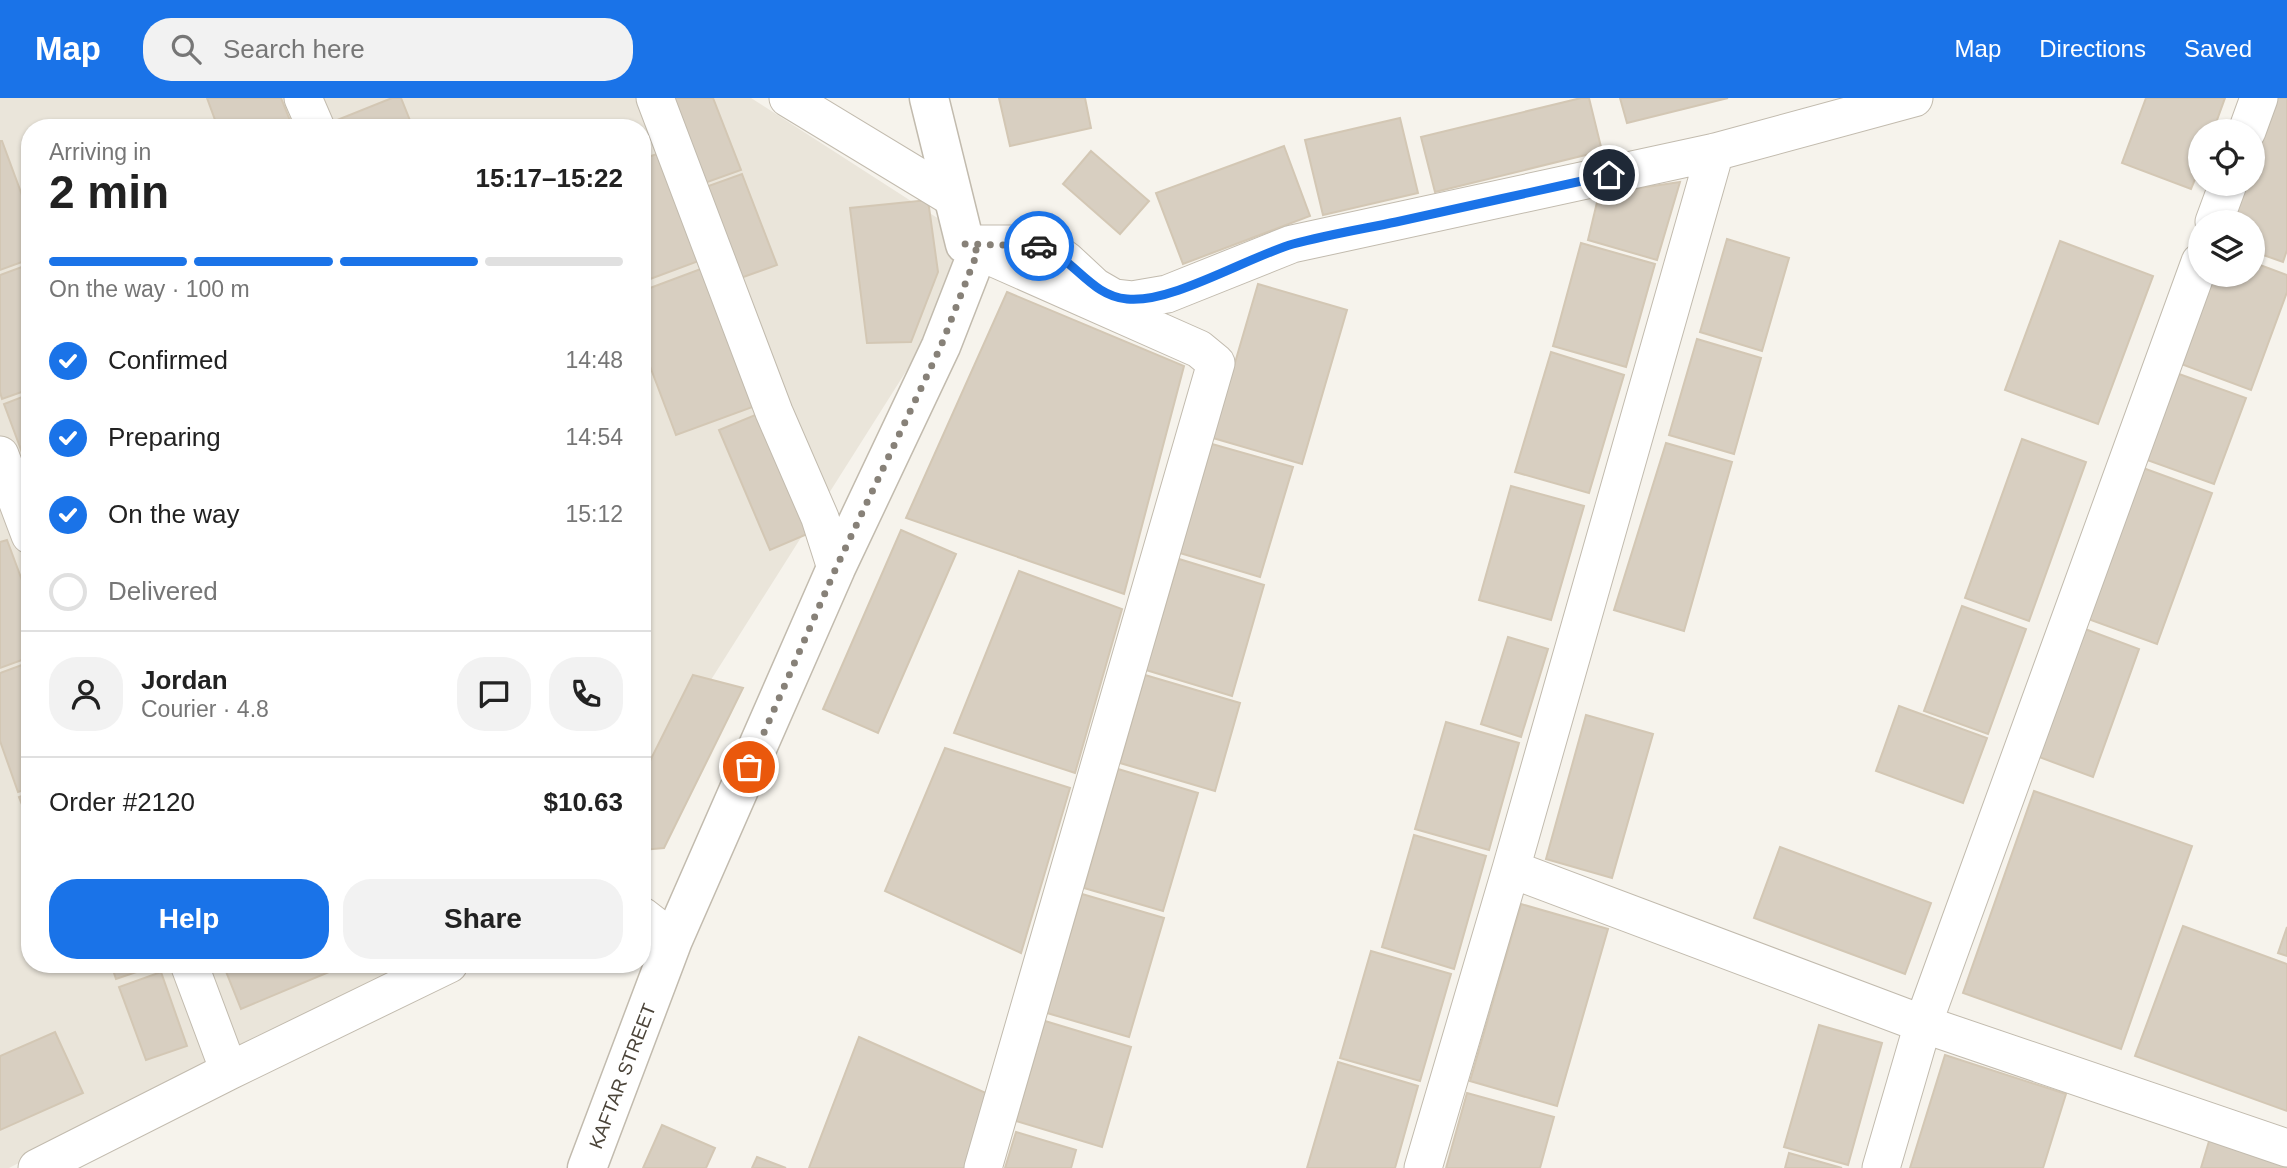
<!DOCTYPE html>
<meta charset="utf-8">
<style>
:root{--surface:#fff;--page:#f2f2f2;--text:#222;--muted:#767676;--line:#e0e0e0;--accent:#1a73e8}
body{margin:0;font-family:Arial,sans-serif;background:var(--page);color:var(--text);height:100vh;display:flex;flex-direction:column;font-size:26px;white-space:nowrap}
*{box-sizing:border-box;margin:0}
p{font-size:23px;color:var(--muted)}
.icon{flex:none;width:38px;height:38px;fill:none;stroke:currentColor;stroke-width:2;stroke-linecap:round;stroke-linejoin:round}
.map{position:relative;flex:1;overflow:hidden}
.drawer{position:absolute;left:21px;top:21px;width:630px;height:854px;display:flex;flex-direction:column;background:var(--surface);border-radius:28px;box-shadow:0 2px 5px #0004}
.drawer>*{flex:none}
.tools{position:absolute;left:2188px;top:21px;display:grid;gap:14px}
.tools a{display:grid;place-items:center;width:77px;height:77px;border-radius:50%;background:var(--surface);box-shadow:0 2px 5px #0004;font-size:35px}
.pin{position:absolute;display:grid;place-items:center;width:60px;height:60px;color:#fff;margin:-30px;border:4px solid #fff;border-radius:50%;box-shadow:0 2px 7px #0007}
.courier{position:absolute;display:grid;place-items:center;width:70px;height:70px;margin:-35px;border:5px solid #1a73e8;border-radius:50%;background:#fff;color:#222;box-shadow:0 2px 9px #0007}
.headline em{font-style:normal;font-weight:600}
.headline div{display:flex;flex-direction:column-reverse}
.headline{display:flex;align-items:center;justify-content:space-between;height:119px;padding:0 28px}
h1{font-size:46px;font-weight:600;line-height:52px}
.bar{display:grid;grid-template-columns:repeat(4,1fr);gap:10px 7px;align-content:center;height:84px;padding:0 28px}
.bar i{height:9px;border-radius:5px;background:var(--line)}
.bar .current{background:var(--accent)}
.bar p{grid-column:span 4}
.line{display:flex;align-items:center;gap:18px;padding:0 28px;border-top:2px solid var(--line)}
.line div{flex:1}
.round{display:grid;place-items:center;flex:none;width:74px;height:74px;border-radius:28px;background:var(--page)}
ol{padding:0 28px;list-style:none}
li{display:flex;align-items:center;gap:21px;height:77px}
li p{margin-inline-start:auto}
li .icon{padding:7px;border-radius:50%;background:var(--accent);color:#fff;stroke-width:4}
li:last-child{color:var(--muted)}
li i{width:38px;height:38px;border:4px solid var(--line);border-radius:50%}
.cta{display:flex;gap:14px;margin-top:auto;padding:14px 28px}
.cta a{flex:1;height:80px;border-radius:28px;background:var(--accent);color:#fff;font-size:28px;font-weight:600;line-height:80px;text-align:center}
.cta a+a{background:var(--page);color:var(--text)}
header{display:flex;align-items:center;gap:42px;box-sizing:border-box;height:98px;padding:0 35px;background:var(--accent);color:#fff}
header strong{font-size:33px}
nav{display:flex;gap:38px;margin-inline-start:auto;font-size:24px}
.search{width:490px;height:63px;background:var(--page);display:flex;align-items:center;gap:18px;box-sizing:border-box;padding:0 24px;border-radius:28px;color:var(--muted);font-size:26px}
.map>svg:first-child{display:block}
</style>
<header>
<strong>Map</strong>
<div class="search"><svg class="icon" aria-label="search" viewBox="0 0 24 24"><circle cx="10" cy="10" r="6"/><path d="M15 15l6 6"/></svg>Search here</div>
<nav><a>Map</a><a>Directions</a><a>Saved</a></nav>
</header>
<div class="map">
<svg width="2287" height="1070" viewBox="0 0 2287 1070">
<rect width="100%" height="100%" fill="#f6f3ec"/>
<!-- residential -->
<path fill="#eae5da" d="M 0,0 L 751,0 L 984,150 L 642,691 L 642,30 L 30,30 L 30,866 L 409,866 L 9,1070 L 0,1070 Z"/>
<!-- building -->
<path fill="#d8cfc1" stroke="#d3c7b4" stroke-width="2" d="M 207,0 L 281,0 L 293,30 L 218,30 Z
M 392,0 L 401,0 L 413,30 L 340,30 L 337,22 Z
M 667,0 L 713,0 L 741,72 L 699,87 Z
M 999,0 L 1085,0 L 1091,30 L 1010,48 Z
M 1581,0 L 1589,0 L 1602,53 L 1435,94 L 1421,39 Z
M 1620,0 L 1728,0 L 1627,25 Z
M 2146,0 L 2225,0 L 2213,33 L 2200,33 L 2200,69 L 2191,91 L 2122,65 Z
M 2275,0 L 2287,0 L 2287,152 L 2283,164 L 2252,153 L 2252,124 L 2232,124 L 2245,86 L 2252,86 L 2252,66 Z
M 1400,20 L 1418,95 L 1323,117 L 1305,42 Z
M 0,43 L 2,43 L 30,119 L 30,161 L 0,172 Z
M 1284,48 L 1310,118 L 1183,166 L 1156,95 Z
M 1091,53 L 1149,103 L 1120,136 L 1063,86 Z
M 663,54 L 704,161 L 642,184 L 642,61 Z
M 742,76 L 777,167 L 735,182 L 700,91 Z
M 1680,84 L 1657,162 L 1588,142 L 1599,96 Z
M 928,102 L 938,174 L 911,244 L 867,245 L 850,110 Z
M 1727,141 L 1789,160 L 1762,253 L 1700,234 Z
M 2060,143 L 2153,178 L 2098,326 L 2005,292 Z
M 1581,145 L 1655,166 L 1626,269 L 1553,248 Z
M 2252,164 L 2287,177 L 2287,194 L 2251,292 L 2181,266 L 2214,177 L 2252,177 Z
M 30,166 L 30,291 L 2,301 L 0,294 L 0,177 Z
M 706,169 L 758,307 L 676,337 L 642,247 L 642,193 Z
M 1258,186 L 1347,212 L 1302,366 L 1213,340 Z
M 1007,194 L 1184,268 L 1124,496 L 906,420 Z
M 1697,241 L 1761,260 L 1734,356 L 1669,337 Z
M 1551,254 L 1624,277 L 1589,395 L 1515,374 Z
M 2179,276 L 2246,300 L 2214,386 L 2147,362 Z
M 30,296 L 30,376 L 4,306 Z
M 760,315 L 812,434 L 770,452 L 719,332 Z
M 2022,341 L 2086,364 L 2029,523 L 1965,500 Z
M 1666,345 L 1732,364 L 1684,533 L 1614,512 Z
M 1212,346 L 1293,369 L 1260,479 L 1180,455 Z
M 2143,370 L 2212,395 L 2157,546 L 2088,521 Z
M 1511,388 L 1584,408 L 1551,522 L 1479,502 Z
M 901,432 L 956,456 L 878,635 L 823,611 Z
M 7,442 L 30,504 L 30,559 L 0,570 L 0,444 Z
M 1179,461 L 1264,487 L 1232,598 L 1146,572 Z
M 1019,473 L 1122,511 L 1075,675 L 954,635 Z
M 1962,508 L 2026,531 L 1988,636 L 1924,613 Z
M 2085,531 L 2139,551 L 2093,679 L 2039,659 Z
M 1508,539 L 1548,551 L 1521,639 L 1481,626 Z
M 30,564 L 30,690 L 18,694 L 0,643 L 0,575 Z
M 693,577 L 743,590 L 664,750 L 642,752 L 642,679 Z
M 1145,577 L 1240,605 L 1215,693 L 1120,665 Z
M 1899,608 L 1987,640 L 1963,705 L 1876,673 Z
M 1586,617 L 1653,636 L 1612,780 L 1546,761 Z
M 1446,624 L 1519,645 L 1489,752 L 1415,731 Z
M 945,650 L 1070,690 L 1021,855 L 885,793 Z
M 1118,671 L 1198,695 L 1163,813 L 1084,790 Z
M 2034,693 L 2192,748 L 2121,951 L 1963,895 Z
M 30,695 L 30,727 L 19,699 Z
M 1414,737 L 1486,758 L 1454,871 L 1382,849 Z
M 1780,749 L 1931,805 L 1905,876 L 1754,820 Z
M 1082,796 L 1164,820 L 1129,939 L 1047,915 Z
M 1521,806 L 1608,831 L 1557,1008 L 1470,983 Z
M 2183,828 L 2287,866 L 2287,1013 L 2135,958 Z
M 2287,829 L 2287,858 L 2278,855 Z
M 1371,853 L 1451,876 L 1420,983 L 1340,960 Z
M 111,866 L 157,866 L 157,867 L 116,881 Z
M 223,866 L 348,866 L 241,911 Z
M 161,874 L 187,948 L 146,962 L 119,889 Z
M 1045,923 L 1131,949 L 1102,1049 L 1016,1023 Z
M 1819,927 L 1882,945 L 1848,1067 L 1784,1049 Z
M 55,934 L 83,995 L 0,1032 L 0,958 Z
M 859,939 L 986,995 L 969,1070 L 809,1070 Z
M 1945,957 L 2066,996 L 2043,1070 L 1910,1070 Z
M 1338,964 L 1418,988 L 1395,1070 L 1307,1070 Z
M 1467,995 L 1554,1019 L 1540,1070 L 1446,1070 Z
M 662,1027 L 715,1050 L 706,1070 L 643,1070 Z
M 1016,1034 L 1076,1052 L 1071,1070 L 1005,1070 Z
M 2210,1040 L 2287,1065 L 2287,1070 L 2201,1070 Z
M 1789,1055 L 1842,1070 L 1785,1070 Z
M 757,1059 L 786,1070 L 752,1070 Z"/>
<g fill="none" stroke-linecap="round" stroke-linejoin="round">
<defs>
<path id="minor" d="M 303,0 L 316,30
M 655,0 L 774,314 L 820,420 L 836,470
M 788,0 L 953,100
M 2247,33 L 2259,0
M 2214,124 L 2228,86
M 976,146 L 1033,146 L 1052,152 L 1067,163 L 1095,189 L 1114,200 L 1132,202 L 1167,196 L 1292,146 L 1715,54 L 1914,0
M 978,153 L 1199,251 L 1216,265 L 983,1070
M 0,357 L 30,437
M 1511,771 L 1923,926 L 2287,1050
M 642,818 L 673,842
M 189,866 L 229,973
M 37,1070 L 229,973 L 449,866
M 1423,1070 L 1511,771 L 1715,54
M 1881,1070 L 1923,926 L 2200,164"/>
<path id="tertiary" d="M 587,1070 L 673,842 L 836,470 L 941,248 L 978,153 L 965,146 L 929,0"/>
</defs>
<!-- minor casing -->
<use href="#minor" stroke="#c2bbae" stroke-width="39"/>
<!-- tertiary casing -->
<use href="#tertiary" stroke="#c2bbae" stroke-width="41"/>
<!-- minor -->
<use href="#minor" stroke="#fff" stroke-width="37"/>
<!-- tertiary -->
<use href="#tertiary" stroke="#fff" stroke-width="38"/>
</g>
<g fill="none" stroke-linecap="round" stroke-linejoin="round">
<!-- done -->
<path stroke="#878178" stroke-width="7" stroke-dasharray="0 12.6" d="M 749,669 L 836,470 L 941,248 L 978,153 L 965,146 L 1039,148"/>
<!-- route -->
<path stroke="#1a73e8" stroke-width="9" d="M 1039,148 C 1074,159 1090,198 1127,201 C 1171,206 1248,159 1293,146 C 1326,137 1362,131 1396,124 C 1467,108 1538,93 1609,77"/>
</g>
<g text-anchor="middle" stroke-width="5" stroke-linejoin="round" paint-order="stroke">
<!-- street labels -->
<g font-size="19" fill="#4b4439" stroke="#fff">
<text transform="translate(622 978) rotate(-69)" y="7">KAFTAR STREET</text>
</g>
</g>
</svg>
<div class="tools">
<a><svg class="icon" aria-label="locate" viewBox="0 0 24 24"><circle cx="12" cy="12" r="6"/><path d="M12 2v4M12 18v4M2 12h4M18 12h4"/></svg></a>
<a><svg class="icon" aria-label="layers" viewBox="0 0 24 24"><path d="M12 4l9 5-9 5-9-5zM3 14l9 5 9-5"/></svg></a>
</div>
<div class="pin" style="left:749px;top:669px;background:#ea580c"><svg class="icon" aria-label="bag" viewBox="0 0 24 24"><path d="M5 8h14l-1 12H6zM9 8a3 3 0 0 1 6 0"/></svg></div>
<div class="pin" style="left:1609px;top:77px;background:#1f2937"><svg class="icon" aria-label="home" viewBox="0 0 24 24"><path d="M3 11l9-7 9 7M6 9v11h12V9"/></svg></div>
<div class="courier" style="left:1039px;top:148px"><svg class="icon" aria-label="car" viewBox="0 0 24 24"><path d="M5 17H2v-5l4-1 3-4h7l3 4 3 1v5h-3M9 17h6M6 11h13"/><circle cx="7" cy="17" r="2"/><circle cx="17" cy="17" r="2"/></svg></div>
<section class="drawer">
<div class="headline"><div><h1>2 min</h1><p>Arriving in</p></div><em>15:17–15:22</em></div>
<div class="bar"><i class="current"></i><i class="current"></i><i class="current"></i><i></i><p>On the way · 100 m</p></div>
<ol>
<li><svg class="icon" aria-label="check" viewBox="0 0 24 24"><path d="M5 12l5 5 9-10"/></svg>Confirmed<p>14:48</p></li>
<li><svg class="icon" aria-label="check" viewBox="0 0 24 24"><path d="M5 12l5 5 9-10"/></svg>Preparing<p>14:54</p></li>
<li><svg class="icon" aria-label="check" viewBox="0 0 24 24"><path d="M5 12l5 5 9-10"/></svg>On the way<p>15:12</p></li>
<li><i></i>Delivered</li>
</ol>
<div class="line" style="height:126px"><a class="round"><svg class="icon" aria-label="person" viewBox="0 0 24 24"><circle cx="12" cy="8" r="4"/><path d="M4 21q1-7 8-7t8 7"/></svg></a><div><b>Jordan</b><p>Courier · 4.8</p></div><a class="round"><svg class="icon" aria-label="chat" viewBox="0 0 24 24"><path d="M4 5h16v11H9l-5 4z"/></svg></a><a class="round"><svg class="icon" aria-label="phone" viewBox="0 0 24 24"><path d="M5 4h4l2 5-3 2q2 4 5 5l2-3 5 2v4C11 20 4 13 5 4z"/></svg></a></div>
<div class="line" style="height:91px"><div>Order #2120</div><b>$10.63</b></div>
<div class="cta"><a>Help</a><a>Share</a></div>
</section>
</div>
